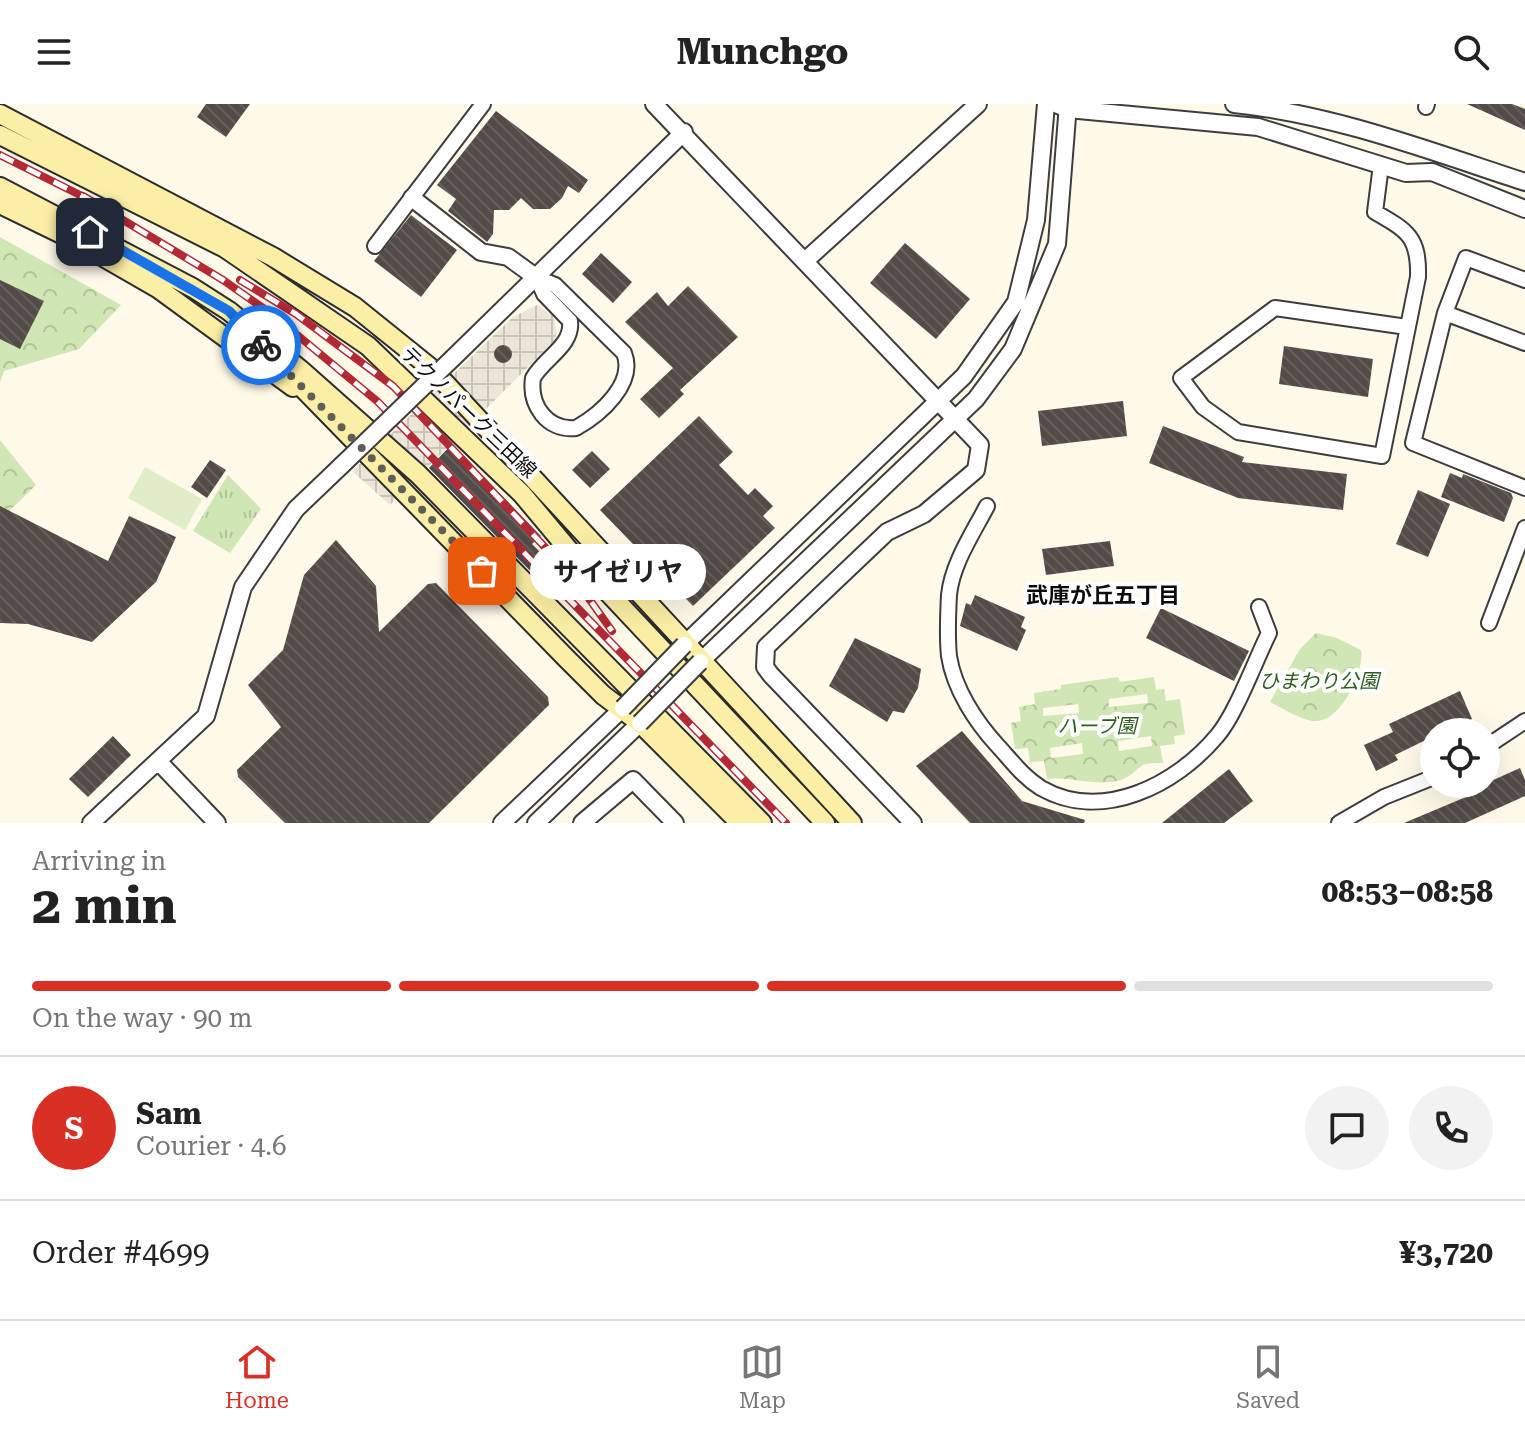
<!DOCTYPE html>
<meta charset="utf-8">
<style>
:root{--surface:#fff;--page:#f2f2f2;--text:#222;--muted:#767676;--line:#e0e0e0;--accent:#d93025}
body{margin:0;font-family:"Roboto Serif","Noto Sans JP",serif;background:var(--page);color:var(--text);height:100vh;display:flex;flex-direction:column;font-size:30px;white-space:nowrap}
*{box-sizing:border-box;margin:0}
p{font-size:26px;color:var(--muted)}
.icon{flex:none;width:44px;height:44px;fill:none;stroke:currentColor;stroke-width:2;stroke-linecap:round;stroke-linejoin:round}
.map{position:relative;height:719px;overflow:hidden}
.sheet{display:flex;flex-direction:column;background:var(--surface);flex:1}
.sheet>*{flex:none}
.controls{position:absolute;left:1420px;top:614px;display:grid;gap:16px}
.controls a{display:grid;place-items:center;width:80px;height:80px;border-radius:50%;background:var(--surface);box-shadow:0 8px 32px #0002;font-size:40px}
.pin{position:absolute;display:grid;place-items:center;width:68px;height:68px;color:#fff;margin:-34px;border-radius:16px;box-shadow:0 4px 12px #0006}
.courier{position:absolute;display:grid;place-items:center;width:80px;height:80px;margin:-40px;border:6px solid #1a73e8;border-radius:50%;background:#fff;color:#222;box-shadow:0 2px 10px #0007}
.bubble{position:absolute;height:56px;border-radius:28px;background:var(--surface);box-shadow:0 8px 32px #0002;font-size:26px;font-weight:700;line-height:56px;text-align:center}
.overview em{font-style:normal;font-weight:700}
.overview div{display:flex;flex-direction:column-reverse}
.overview{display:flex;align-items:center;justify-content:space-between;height:136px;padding:0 32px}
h1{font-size:52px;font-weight:700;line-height:60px}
.bar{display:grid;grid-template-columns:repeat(4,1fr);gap:12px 8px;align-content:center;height:96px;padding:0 32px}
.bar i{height:10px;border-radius:6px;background:var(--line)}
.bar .active{background:var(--accent)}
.bar p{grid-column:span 4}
.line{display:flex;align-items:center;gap:20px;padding:0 32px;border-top:2px solid var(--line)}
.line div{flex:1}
.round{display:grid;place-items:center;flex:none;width:84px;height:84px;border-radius:42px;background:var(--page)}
header{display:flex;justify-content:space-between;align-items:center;height:104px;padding:0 32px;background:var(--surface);font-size:36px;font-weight:700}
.tab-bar{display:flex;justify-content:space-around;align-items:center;height:112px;border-top:2px solid var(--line);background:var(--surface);font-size:22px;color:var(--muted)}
.tab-bar a{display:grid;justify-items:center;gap:4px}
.tab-bar .active{color:var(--accent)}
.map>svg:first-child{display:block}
</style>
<header><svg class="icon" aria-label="menu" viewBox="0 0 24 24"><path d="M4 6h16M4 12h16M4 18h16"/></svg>Munchgo<svg class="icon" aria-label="search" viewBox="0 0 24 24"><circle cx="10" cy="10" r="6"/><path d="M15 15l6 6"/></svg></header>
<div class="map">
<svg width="1525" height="719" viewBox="0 0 1525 719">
<defs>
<pattern id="grass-tufts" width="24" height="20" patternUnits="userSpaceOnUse" patternTransform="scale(2)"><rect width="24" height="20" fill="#d0e6b4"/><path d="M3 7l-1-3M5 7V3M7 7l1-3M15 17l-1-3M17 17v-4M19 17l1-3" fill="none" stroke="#b1c499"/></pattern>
<pattern id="park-crowns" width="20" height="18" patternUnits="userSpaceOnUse" patternTransform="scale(2)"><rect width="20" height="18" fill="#d0e6b4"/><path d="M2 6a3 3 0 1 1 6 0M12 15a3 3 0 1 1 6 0" fill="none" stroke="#b1c499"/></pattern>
<pattern id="plaza-grid" width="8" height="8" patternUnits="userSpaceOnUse" patternTransform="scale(2)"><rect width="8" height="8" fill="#ece6d9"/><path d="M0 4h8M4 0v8" fill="none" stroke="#c9c4b9"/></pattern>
<pattern id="building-back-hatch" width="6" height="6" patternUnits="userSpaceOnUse" patternTransform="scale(2)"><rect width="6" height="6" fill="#524b47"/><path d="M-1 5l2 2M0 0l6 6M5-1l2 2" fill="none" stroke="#66605d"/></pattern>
</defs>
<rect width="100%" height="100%" fill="#fef9e8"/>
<!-- grass -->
<path fill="url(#grass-tufts)" d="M 228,371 L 261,405 L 230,449 L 193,427 Z"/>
<!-- park -->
<path fill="url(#park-crowns)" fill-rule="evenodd" d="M 0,133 L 121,201 L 79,245 L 4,267 L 0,278 Z
M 0,336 L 36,381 L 0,416 Z
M 1316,529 L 1337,534 L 1361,546 C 1365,566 1342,616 1317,617 C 1303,618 1283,604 1270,598 L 1300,545 Z
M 1118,573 L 1120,578 L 1154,573 L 1156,586 L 1164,585 L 1166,597 L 1180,595 L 1185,630 L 1174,632 L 1175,640 L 1160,642 L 1163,659 C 1158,659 1147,659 1143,661 C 1134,667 1130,674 1117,677 C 1092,682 1070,672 1047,675 L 1044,657 L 1030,658 L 1028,644 L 1015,645 L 1011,619 L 1021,617 L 1019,603 L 1035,600 L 1034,589 L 1061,585 L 1061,581 ZM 1147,590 L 1148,599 L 1109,603 L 1109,595 ZM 1078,600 L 1079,609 L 1043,612 L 1043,604 ZM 1151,632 L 1152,642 L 1119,647 L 1118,637 ZM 1082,639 L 1083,650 L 1051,654 L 1050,644 Z"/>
<!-- pitch -->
<path fill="#e1edc6" d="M 145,363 L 202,395 L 185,426 L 128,394 Z"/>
<!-- plaza -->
<path fill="url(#plaza-grid)" d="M 537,201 L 553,212 L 557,229 L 554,237 L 390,401 L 352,367 L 513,213 Z"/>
<!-- building -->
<path fill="url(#building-back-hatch)" d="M 206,0 L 250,0 L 226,33 L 197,13 Z
M 1467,0 L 1512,0 L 1525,5 L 1525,26 Z
M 496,7 L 588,76 L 579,89 L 568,82 L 562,94 L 550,105 L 533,105 L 521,94 L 509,106 L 494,106 L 493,130 L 487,138 L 448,107 L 456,95 L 437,81 Z
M 411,111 L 457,146 L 421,193 L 374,157 Z
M 905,139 L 970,195 L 936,235 L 870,179 Z
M 601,149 L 632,178 L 613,199 L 582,170 Z
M 0,176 L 44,197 L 20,245 L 0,235 Z
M 688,182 L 738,233 L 680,286 L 684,290 L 659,314 L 640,295 L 673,264 L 625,218 L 657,188 L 668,202 Z
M494 250a9 9 0 1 1 18 0a9 9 0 1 1-18 0Z
M 1284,242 L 1373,255 L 1368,293 L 1279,280 Z
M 1123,297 L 1127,332 L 1042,342 L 1038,307 Z
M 699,312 L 733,348 L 719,361 L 748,391 L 755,384 L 773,402 L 763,412 L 775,424 L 693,502 L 600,406 Z
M 1163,322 L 1244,353 L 1242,358 L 1347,370 L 1343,406 L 1238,394 L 1149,359 Z
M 452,340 L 541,432 L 532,440 L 548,456 L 556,449 L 576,472 L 555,492 L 429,364 Z
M 592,347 L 610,365 L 590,384 L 572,366 Z
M 210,356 L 226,366 L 207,394 L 191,383 Z
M 1450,369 L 1462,374 L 1463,370 L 1511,389 L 1513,394 L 1504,418 L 1441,393 Z
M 1418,386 L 1450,400 L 1428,453 L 1396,440 Z
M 0,402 L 108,457 L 129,412 L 176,433 L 156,478 L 92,538 L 28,520 L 0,519 Z
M 336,436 L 376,482 L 379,528 L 428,480 L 436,479 L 548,593 L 549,601 L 429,719 L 285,719 L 238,673 L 237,666 L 281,623 L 248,581 L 283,546 L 304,471 Z
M 1110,437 L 1114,462 L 1046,471 L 1042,445 Z
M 975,491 L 1025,513 L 1021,523 L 1026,526 L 1017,547 L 960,522 L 966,499 L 971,501 Z
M 1161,504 L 1249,547 L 1234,577 L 1146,534 Z
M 855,534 L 921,565 L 918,584 L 904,609 L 893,607 L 887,618 L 829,582 Z
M 1460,587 L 1472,615 L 1444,628 L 1434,628 L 1434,632 L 1395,651 L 1398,656 L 1376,667 L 1364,641 L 1393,628 L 1389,620 Z
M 962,627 L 1022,697 L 1085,716 L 1084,719 L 970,719 L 916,662 Z
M 113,632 L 131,651 L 88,693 L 69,675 Z
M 1520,664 L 1525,676 L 1525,692 L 1465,719 L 1404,719 L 1473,690 L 1471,686 Z
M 1229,665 L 1253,697 L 1224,719 L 1162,719 Z"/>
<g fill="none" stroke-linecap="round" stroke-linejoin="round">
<defs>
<path id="minor" d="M 1426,3 L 1427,0
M 1381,61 L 1375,108 C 1408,127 1419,133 1418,173 L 1382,352 L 1238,328 L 1203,303 L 1181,274 L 1275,204 L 1407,223
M 375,142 L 483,0
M 537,174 L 555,181 L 624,249 C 636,279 601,310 576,324 C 547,327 529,301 533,274 C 544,254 573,242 570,217 L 544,190 Z
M 1525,176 L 1466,154 L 1445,209 L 1413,339 L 1525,384
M 1445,209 L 1525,239
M 987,402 C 973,429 952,460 949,491 C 948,510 947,533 949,552 C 954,585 976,618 997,641 C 1011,656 1023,673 1041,684 C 1102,719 1176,681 1217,632 C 1236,610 1255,557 1269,529 L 1259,503
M 1489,519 L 1525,424
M 1486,643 L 1525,617
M 1339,719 L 1384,693 L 1434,673"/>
<path id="tertiary" d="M 654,0 L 980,341 L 976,366 L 924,410 L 887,428 L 766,543 L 765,563 L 771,571 L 913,719
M 1234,0 C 1333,10 1430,47 1525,78
M 1058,1 L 1068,5 L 1258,23 L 1406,69 L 1432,68 L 1525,105
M 412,94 L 481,148 L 508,153 L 537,174
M 805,157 L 978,0
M 453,254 L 684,28
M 684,541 L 964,272 L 1016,198 L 1036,116 L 1046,0
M 700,558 L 976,295 L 1013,245 L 1057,140 L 1068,0
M 158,657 L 217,719
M 91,719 L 206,612 L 243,483 L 296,405 L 341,362
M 502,719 L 623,604
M 536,719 L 640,619
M 582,719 L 633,676 L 675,719"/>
<path id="secondary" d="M 0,10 L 273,153 L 355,203 L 432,265 L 852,719
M 0,31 L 225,144 L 368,242 L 522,390 L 573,451 L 825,719
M 0,83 L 193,184 L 229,207 L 302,267 L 418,370 L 762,719
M 0,100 L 74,136 L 159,185 L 293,283
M 289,270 L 567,555 L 603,591 L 640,619 L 740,719"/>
</defs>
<!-- minor casing -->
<use href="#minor" stroke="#3d3d3d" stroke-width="18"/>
<!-- tertiary casing -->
<use href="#tertiary" stroke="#3d3d3d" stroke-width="20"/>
<!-- secondary casing -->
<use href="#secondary" stroke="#2c2c2c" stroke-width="22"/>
<!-- minor -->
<use href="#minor" stroke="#fff" stroke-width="14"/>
<!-- tertiary -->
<use href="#tertiary" stroke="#fff" stroke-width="16"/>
<!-- secondary -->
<use href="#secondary" stroke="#fcefa5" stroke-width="18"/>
<defs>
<path id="rail" d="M 0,51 L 92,97
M 83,92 L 223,176 L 273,211 L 377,297 L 786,719
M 240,176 L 296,210 L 393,282 L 575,475 L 612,527"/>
</defs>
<!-- rail casing -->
<use href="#rail" stroke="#b32935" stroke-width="8"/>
<!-- rail -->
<use href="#rail" stroke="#fff" stroke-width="5" stroke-dasharray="15" stroke-linecap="butt"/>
<defs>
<path id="tertiary-bridge" d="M 341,362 L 453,254
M 623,604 L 684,541
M 640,619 L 700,558"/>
</defs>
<!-- tertiary-bridge casing -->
<use href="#tertiary-bridge" stroke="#3d3d3d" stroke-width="20" stroke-linecap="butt"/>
<!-- tertiary-bridge -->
<use href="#tertiary-bridge" stroke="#fff" stroke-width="16"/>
</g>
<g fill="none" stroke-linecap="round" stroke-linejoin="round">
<!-- done -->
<path stroke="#5f5e58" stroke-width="8" stroke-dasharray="0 14.4" d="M 261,241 L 482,467"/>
<!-- route -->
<path stroke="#1a73e8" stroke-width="10" d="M 90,128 L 229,207 L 261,241"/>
</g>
<g text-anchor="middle" stroke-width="8" stroke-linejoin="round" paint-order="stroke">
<!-- street labels -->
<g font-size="20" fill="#0a0a0a" stroke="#fff">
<text transform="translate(469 308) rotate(44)" y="7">テクノパーク三田線</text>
</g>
<!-- park labels -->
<g font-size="20" font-style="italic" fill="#2e5e1e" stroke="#fff">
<text x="1319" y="584">ひまわり公園</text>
<text x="1097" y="629">ハーブ園</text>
</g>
<!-- neighbourhood labels -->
<g font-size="22" font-weight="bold" fill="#0a0a0a" stroke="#fff">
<text x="1103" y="499">武庫が丘五丁目</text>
</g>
</g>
</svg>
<div class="controls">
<a><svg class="icon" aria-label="locate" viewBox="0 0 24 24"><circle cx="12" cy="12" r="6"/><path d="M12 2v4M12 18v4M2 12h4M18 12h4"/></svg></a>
</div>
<div class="pin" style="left:482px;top:467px;background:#ea580c"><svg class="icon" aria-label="bag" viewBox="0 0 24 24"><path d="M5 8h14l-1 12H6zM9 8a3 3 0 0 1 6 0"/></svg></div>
<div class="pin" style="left:90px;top:128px;background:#1f2937"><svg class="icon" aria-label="home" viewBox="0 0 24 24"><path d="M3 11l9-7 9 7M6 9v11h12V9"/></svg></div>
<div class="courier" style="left:261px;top:241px"><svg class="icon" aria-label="bike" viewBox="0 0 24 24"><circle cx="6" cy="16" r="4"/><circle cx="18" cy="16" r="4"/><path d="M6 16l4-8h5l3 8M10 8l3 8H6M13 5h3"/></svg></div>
<div class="bubble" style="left:530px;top:440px;width:176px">サイゼリヤ</div>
</div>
<section class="sheet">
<div class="overview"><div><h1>2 min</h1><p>Arriving in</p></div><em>08:53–08:58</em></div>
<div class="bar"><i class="active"></i><i class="active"></i><i class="active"></i><i></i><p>On the way · 90 m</p></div>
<div class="line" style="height:144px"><b class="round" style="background:var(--accent);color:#fff">S</b><div><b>Sam</b><p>Courier · 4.6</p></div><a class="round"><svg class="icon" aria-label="chat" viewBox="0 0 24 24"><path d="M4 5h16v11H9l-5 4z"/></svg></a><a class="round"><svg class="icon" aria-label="phone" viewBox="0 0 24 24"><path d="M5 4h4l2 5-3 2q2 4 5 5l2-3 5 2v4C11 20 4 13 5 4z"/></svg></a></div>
<div class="line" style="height:104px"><div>Order #4699</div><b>¥3,720</b></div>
</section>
<nav class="tab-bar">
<a class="active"><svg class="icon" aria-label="home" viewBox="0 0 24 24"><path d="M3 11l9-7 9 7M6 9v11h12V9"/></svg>Home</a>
<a><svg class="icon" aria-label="map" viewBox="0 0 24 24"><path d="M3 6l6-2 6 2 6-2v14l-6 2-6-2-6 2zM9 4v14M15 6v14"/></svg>Map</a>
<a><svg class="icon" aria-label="saved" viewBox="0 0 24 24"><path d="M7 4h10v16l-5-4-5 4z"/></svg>Saved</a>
</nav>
